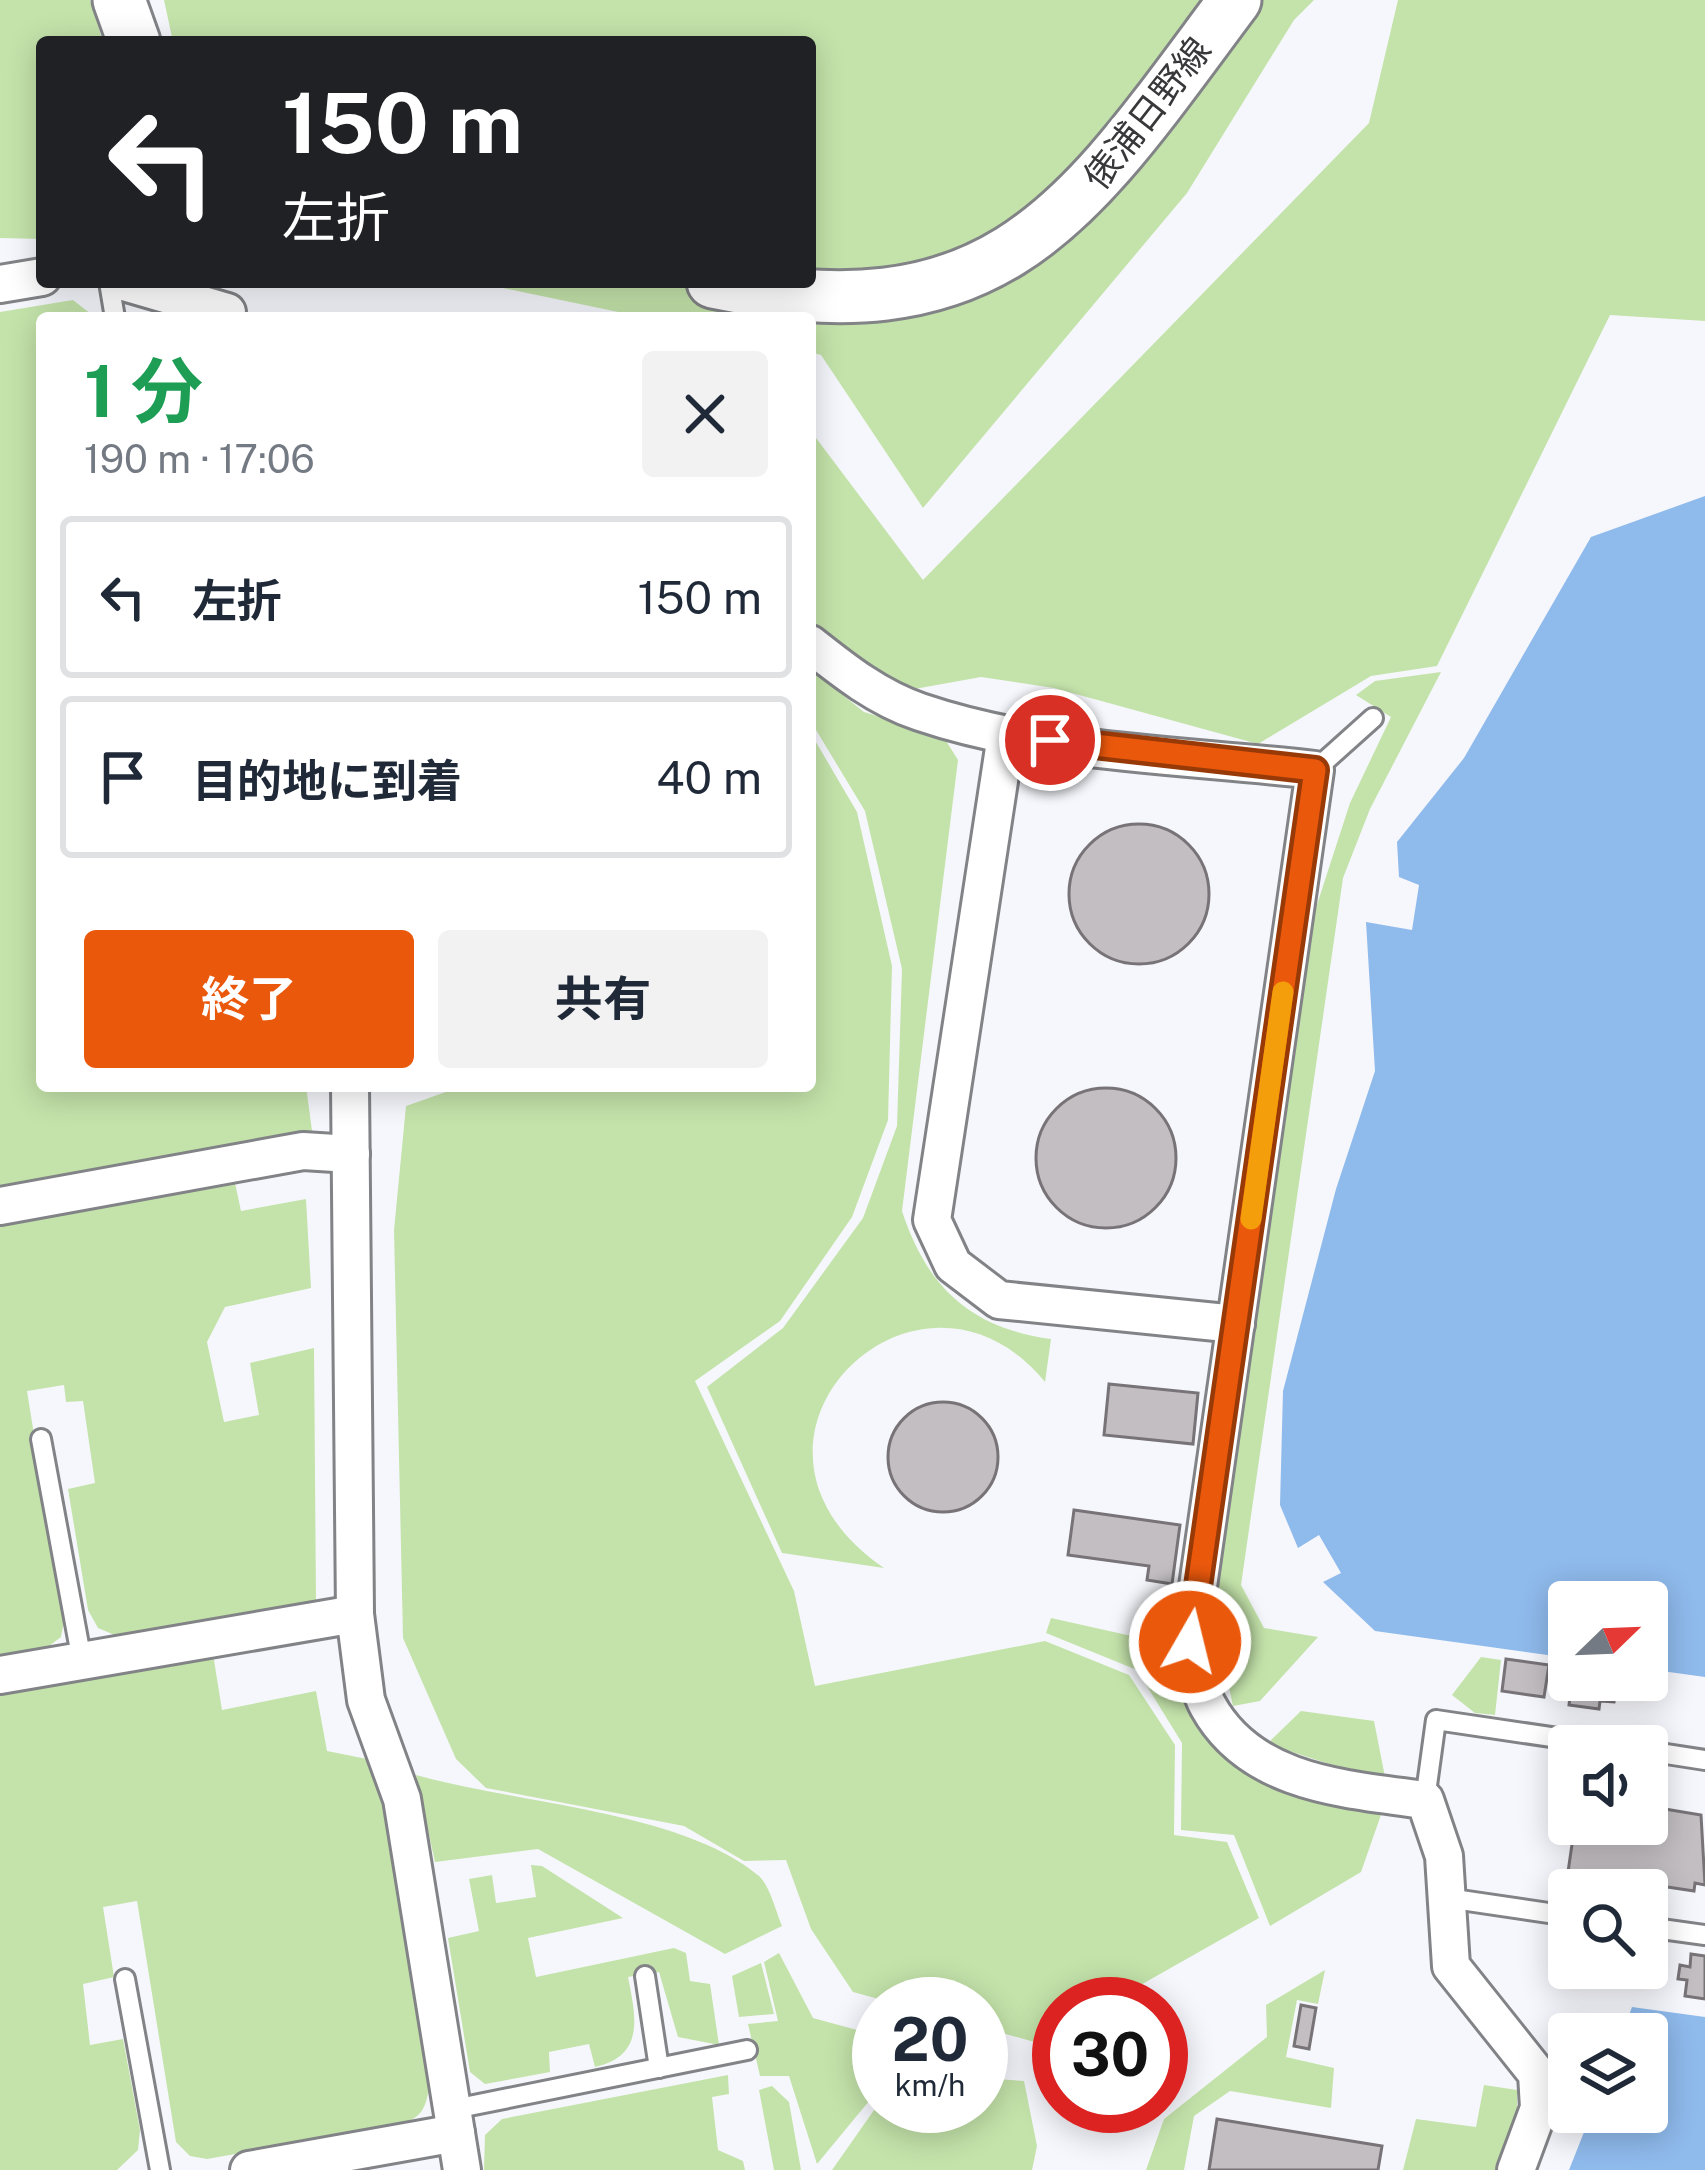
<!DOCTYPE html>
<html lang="ja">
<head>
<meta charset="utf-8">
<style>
  body { margin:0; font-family:"Public Sans","Noto Sans JP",sans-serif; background:#f2f2f3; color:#1f2937; height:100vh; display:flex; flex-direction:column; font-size:45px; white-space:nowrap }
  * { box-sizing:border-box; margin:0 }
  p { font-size:39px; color:#747a83 }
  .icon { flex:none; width:66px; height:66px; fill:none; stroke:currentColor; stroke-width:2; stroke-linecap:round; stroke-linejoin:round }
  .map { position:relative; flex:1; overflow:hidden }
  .sheet { position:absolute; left:36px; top:312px; width:780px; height:780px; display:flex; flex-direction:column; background:#fff; border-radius:12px; box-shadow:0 6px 30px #0003 }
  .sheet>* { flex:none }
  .banner { position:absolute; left:36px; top:36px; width:780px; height:252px; border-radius:12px; box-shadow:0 6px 30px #0003; background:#202124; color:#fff; overflow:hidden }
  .needle { width:78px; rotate:67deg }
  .controls { position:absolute; left:1548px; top:1581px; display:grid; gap:24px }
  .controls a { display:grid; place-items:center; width:120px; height:120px; border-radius:12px; background:#fff; box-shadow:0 6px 30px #0003; font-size:60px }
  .speed { position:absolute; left:852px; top:1977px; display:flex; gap:24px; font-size:60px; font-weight:700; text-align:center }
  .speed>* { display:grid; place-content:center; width:156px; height:156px; border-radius:50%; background:#fff; box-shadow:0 6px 30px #0003; line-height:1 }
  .speed small { font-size:30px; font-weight:400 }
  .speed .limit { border:18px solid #d22; background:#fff; color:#111 }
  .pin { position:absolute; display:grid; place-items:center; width:102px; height:102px; color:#fff; margin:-51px; border:6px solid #fff; border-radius:50%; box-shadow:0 3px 12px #0007 }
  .me { position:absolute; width:132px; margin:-66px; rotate:8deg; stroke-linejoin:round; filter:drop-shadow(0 0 9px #0008) }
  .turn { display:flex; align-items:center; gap:42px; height:252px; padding:0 48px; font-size:54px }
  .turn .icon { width:156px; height:156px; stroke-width:2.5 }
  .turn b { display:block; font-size:84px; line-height:102px }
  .round { display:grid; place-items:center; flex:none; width:126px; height:126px; border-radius:12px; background:#f2f2f3 }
  .overview { display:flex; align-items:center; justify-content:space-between; height:204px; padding:0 48px }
  h1 { font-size:72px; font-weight:700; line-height:90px; color:#1e9e55 }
  .primary-button { display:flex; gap:24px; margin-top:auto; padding:24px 48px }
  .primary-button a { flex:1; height:138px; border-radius:12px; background:#ea580c; color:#fff; font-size:48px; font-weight:700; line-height:138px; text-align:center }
  .primary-button a+a { background:#f2f2f3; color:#1f2937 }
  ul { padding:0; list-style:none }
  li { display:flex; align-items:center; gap:36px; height:162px; margin:0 24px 18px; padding:0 24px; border:6px solid #e0e1e3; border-radius:12px }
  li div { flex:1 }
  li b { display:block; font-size:45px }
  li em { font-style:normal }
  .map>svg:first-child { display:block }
  .green { fill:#c4e3aa }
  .water { fill:#8fbaec }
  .building { fill:#c2bec2; stroke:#777377; stroke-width:3 }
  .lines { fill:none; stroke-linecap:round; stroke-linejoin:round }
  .service-casing { stroke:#828387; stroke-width:24 }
  .minor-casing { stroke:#828387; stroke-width:42 }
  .secondary-casing { stroke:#828387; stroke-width:57 }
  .service { stroke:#fff; stroke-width:18 }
  .minor { stroke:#fff; stroke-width:36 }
  .secondary { stroke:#fff; stroke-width:51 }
  .route-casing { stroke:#983908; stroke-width:30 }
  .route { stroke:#ea580c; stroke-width:21 }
  .slow { stroke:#f59e0b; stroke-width:21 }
  .labels { text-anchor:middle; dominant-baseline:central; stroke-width:12; stroke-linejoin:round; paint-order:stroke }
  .street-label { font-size:36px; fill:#38383a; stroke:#fff }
</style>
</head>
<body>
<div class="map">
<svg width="1705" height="2170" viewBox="0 0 1705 2170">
  <rect width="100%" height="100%" fill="#f6f7fc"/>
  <g class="green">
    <path d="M0,0H90L103,42H42V239L0,238Z"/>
    <path d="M164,0H1314L1294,20L1187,193L923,508L821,355L810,352V318H647L474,282H810V42H173Z"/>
    <path d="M1398,0H1705V321L1610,315L1437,666L1371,676L1258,744L1054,688L981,677L909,690L873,675L810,619V430L923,580L1369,123Z"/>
    <path d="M73,300L96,318H42V1086H306L313,1138L0,1193V312Z"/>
    <path d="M810,669L864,712L943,736L958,760L902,1211C927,1287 970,1328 1051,1339L1045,1382C918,1227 699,1441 884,1568L782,1553L707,1387L783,1328L863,1218L897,1126L902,969L865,811L810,720Z"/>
    <path d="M1441,672L1370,809L1343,878L1241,1585L1264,1628L1318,1637L1260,1701L1233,1706L1219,1640L1217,1584L1311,923L1350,803L1391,717L1356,695L1375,681Z"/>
    <path d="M810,732L857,812L892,966L888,1120L852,1217L780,1321L695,1381L794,1591L815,1686L1045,1641L1129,1675L1175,1745L1174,1835L1227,1842L1259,1918L1107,2004H1059V2031L1038,2043L981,2027V2004H897L853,1992L811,1929L786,1860L744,1861L684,1826L486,1788L456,1759L403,1638L394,1230L406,1106L463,1086H810Z"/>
    <path d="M234,1178L241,1211L306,1199L311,1288L225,1307L207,1342L224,1422L259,1415L250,1363L314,1348L316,1600L117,1636L98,1628L88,1610L68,1489L95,1483L83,1401L66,1402L64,1385L27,1391L64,1621L61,1637L49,1646L0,1655V1220Z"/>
    <path d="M1051,1618L1145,1639L1195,1699L1212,1738L1383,1809L1361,1872L1270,1926L1234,1835L1181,1830L1182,1743L1137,1670L1046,1633Z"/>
    <path d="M213,1654L222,1710L316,1691L327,1751L367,1759L385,1814L429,2086C426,2110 421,2118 398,2125L207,2159L190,2156L176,2142L137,1901L103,1907L114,1977L83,1984L90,2045L123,2039L140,2130L138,2150L117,2170H0V1691Z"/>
    <path d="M1481,1657L1501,1660L1495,1715L1475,1713L1452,1695Z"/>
    <path d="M1301,1711L1374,1721L1386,1782L1267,1744Z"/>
    <path d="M416,1775C514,1803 683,1811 759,1876C770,1886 776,1912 782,1926L725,1954L538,1849L435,1862Z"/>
    <path d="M531,1865L542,1866L623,1918L528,1938L536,1977L674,1948L686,1953L690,1981L710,1984L719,2045L678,2037L659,1972L628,1977C636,2017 645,2056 595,2067L589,2044L549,2052L550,2072L485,2084L470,2072L448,1938L479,1931L469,1879L492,1875L496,1903L536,1897Z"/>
    <path d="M779,1953L813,2018L879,2036V2089L817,2164L789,2076H760L748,2024L778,2021L764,1962Z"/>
    <path d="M761,1963L774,2014L739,2017L732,1976Z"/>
    <path d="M1325,1970L1318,2004L1297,2000L1286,2057L1334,2068L1331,2108L1230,2091L1194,2116L1184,2170H1146L1164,2119L1267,2037L1266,2005Z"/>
    <path d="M728,2075L729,2094L712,2097L718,2150L743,2161L745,2170H484L485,2135L502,2119Z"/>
    <path d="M981,2078L1024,2081L1037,2146L1032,2170H832L879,2103L981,2106Z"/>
    <path d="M1484,2085L1517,2090V2116L1495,2170H1403L1416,2119L1476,2127Z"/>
    <path d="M772,2086L789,2102L801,2170H774L759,2090Z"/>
  </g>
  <g class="water">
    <path d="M1705,496V1677L1647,1669V1602H1569V1658L1375,1631L1323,1582L1341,1573L1319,1535L1298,1548L1280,1505L1283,1391L1336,1189L1375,1071L1366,922L1412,930L1419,885L1399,877L1397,842L1464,758L1591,537Z"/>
    <path d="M1632,2007L1705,2017V2170H1569L1592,2112H1647V2034H1622Z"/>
  </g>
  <g class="building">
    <circle cx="1139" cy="894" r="70"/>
    <circle cx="1106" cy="1158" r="70"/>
    <path d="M1109,1384L1198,1393L1193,1444L1104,1435Z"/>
    <circle cx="943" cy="1457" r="55"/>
    <path d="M1074,1510L1180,1525L1172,1584L1147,1580L1149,1566L1068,1555Z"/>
    <path d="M1506,1659L1549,1665L1544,1697L1502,1691Z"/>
    <path d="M1572,1680L1616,1681L1614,1702L1600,1701L1599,1709L1569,1705Z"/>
    <path d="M1647,1806L1701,1815L1705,1885L1695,1883L1694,1891L1568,1872L1575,1824H1647Z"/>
    <path d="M1691,1954L1705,1956V1999L1685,1996L1687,1980L1678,1979L1680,1965L1690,1967Z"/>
    <path d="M1301,2005L1316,2008L1309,2049L1294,2046Z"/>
    <path d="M1217,2119L1382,2146L1378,2170H1209Z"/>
  </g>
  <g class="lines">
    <defs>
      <g id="service">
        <path d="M109,282L115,318"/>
        <path d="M1315,770L1373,718"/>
        <path d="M41,1439L82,1661"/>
        <path d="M1647,1751L1705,1760"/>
        <path d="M1425,1800L1436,1720L1612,1746"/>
        <path d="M1447,1898L1569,1916"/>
        <path d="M1647,1927L1705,1935"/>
        <path d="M645,1976L659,2068"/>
        <path d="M125,1979L160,2170"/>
        <path d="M454,2109L747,2050"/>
      </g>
      <g id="minor">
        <path d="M124,282L227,312"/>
        <path d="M0,284L42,277"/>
        <path d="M810,644C844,671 878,698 920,712C1044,754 1185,755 1315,770L1190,1642C1195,1662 1198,1688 1208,1706C1251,1784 1345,1789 1425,1800L1444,1856L1451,1966L1537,2074L1539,2108L1516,2170"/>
        <path d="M1006,735L932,1220L953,1265L999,1300L1236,1324"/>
        <path d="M350,1086L355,1614L366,1700L402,1799L462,2170"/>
        <path d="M0,1206L303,1151L351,1154"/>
        <path d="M0,1675L355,1614"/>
        <path d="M249,2170L456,2133"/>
      </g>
      <g id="secondary">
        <path d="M119,0L134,42"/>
        <path d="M713,282C1003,343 1080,207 1235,0"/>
      </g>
    </defs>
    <use href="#service" class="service-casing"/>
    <use href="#minor" class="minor-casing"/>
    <use href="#secondary" class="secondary-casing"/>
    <use href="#service" class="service"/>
    <use href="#minor" class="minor"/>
    <use href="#secondary" class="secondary"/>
  </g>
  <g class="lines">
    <defs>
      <path id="route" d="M1050,740L1315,770L1190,1642"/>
    </defs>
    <use href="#route" class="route-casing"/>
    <use href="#route" class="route"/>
    <path class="slow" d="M1251,1219L1283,992"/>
  </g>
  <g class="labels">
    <g class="street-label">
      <text transform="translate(1147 113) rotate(-52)">俵浦日野線</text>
    </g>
  </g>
</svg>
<div class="controls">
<a><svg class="needle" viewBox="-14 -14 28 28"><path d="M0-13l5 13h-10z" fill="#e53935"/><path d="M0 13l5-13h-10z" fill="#747a83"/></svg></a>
<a><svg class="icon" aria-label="sound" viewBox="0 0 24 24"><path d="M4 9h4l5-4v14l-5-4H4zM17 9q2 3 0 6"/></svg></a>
<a><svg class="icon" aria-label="search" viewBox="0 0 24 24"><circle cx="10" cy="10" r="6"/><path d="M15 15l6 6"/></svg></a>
<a><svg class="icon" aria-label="layers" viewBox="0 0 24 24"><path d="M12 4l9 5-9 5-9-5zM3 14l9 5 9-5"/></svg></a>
</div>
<div class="speed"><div>20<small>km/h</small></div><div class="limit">30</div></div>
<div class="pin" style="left:1050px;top:740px;background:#d93025"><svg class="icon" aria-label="arrive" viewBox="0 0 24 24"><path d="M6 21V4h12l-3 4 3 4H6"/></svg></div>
<svg class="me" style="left:1190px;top:1642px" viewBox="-20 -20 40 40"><circle r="17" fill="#ea580c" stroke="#fff" stroke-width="3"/><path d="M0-11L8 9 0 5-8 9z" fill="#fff"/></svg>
<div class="banner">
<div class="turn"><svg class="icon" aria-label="left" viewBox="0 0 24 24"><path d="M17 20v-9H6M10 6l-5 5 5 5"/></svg><div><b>150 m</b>左折</div></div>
</div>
<section class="sheet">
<div class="overview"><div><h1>1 分</h1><p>190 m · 17:06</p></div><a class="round"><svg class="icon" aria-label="close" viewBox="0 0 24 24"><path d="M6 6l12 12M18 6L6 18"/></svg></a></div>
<ul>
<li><svg class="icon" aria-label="left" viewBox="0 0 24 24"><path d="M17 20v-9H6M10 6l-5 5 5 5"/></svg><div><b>左折</b></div><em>150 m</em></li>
<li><svg class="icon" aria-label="arrive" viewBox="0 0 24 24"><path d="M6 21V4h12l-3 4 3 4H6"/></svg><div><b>目的地に到着</b></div><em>40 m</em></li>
</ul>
<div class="primary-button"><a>終了</a><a>共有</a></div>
</section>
</div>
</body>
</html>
